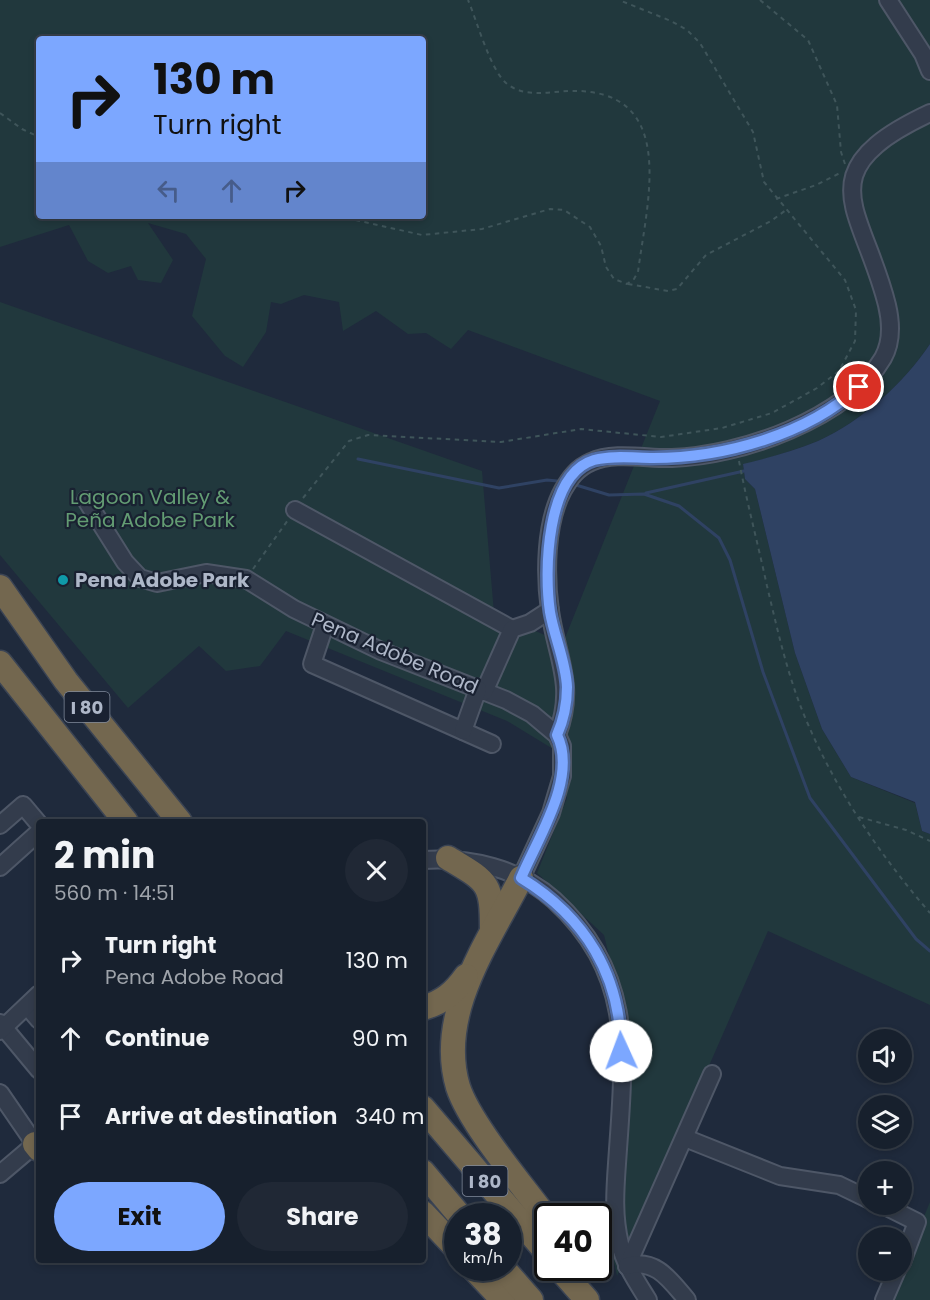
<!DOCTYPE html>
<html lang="en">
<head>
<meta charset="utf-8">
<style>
  body { margin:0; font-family:Poppins,sans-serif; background:#202835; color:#f1f3f6; height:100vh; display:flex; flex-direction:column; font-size:22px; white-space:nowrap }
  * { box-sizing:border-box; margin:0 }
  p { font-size:20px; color:#9ea3aa }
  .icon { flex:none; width:33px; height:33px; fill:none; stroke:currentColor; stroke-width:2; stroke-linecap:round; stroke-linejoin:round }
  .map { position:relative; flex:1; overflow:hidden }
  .details { position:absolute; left:36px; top:819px; width:390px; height:444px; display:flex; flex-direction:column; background:#17202d; border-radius:6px; box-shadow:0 3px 9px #0003,0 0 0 2px #363e49 }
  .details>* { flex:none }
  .guide { position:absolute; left:36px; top:36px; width:390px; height:183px; border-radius:6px; box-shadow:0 3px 9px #0003,0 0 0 2px #363e49; background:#7ca7ff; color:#111; overflow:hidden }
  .tools { position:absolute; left:858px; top:1029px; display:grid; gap:12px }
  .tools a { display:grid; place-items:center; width:54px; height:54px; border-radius:50%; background:#17202d; box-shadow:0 3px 9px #0003,0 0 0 2px #363e49; font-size:30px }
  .speed { position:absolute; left:444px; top:1203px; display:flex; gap:12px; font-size:30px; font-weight:700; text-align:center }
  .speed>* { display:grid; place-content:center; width:78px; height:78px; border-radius:50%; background:#17202d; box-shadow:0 3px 9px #0003,0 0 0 2px #363e49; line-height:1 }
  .speed small { font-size:15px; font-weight:400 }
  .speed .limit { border:3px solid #111; border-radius:9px; background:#fff; color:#111 }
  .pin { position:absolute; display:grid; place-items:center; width:51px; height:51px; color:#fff; margin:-26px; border:3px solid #fff; border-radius:50%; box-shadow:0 2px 6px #0007 }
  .me { position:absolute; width:66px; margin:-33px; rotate:358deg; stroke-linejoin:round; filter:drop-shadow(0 0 4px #0008) }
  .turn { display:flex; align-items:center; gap:21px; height:126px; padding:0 18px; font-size:27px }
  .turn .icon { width:78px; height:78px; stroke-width:2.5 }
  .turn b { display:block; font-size:42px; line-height:51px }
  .lanes { display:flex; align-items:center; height:57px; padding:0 18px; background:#0003; justify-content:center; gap:30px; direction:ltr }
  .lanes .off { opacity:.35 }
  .round { display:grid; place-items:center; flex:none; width:63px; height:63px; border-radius:32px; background:#202835 }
  .headline { display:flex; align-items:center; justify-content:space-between; height:102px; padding:0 18px }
  h1 { font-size:36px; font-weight:700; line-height:45px }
  .button { display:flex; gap:12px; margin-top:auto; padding:12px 18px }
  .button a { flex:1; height:69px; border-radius:36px; background:#7ca7ff; color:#111; font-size:24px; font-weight:700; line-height:69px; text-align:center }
  .button a+a { background:#202835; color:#f1f3f6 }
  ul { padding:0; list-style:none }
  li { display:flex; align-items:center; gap:18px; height:78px; padding:0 18px }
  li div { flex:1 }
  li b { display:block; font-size:22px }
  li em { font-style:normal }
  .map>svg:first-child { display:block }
  .green { fill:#21383d; fill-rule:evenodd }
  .water { fill:#2f4263 }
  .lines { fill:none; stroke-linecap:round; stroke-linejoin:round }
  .stream { stroke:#2f4263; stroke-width:3 }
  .minor-casing { stroke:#4e5767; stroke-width:20 }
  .highway-casing { stroke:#3b4454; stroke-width:27 }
  .path { stroke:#3f555a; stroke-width:2; stroke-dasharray:4.5 4.5; stroke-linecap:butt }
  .minor { stroke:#333c4c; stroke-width:16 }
  .highway { stroke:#73674f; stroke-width:24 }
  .route-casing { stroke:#516da6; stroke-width:15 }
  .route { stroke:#7ca7ff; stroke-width:10 }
  .culture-dot { fill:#0f9aa8; stroke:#192131; stroke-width:2 }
  .labels { text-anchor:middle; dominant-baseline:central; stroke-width:4.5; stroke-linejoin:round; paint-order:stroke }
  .shield { fill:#192131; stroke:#818a9b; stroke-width:1.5 }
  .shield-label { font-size:18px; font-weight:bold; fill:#aeb7c8 }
  .park-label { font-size:20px; fill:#639c73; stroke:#192131 }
  .poi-label { font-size:20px; font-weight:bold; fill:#aeb7c8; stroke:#192131; text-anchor:start }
  .street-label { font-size:20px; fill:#aeb7c8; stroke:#192131 }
</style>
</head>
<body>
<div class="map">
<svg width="930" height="1300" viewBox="0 0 930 1300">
  <rect width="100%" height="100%" fill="#1f2a3c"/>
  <g class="green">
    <path d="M0,0H930V344C904,383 862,421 818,441C794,451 768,458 743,465L745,479L755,489L795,653L822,729L851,777L915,803L922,831L930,834V1005L768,931L617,1276L607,1228L619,1162L629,1037L604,935L537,873L567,798L558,752L507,721L286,631L260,666L226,671L199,646L128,708L0,555V302L482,471L494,613L563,643L660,401L468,330L451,349L426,333L408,334L376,311L343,331L339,302L304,295L281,304L271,302L266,332L243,367L225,356L192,316L206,259L186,234L148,223L173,260L161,283L138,280L131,266L108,273L88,261L69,225L0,247ZM39,39H423V216H39Z"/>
    <path d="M930,1202V1300H889Z"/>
  </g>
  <path class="water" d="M930,344V834L922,831L915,802L851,777L822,729L795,653L755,489L745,479L743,464C768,458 794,451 818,441C862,421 904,383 930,344Z"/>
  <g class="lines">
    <g class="stream">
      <path d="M358,459L499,488L547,480L557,481"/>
      <path d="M576,485L609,495L644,494L679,506L719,538L730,560L763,672L810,798L916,939L930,951"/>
      <path d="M646,493L744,471"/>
    </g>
    <defs>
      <g id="minor">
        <path d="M888,0L923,54L930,71"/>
        <path d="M86,500L125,562L140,578L157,583L206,573L246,579L294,609L381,651L506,700L532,714L557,735L562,746V776L551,813L521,878"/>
        <path d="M295,510L512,629"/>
        <path d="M325,625L312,664L492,744"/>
        <path d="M484,692L512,629L530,623L550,610"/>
        <path d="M463,731L478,689"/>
        <path d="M557,735C576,686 557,659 550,611C545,575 545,523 563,490C570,478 577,468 591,462C614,451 648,459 672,458C740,456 847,419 883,358C892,342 891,322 887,305C863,208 804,172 930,113"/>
        <path d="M0,825L23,805L39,824"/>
        <path d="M423,860C470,857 518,868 554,900C633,972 625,1051 618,1149C616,1181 612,1212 620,1244C625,1265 637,1282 648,1300"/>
        <path d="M0,867L39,832"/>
        <path d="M27,1006L39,1020"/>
        <path d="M0,1023L39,1070"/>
        <path d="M0,1031L39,994"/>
        <path d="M0,1093L35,1144"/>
        <path d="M685,1138L780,1176L839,1185L868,1199"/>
        <path d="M0,1174L39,1141"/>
        <path d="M881,1204L917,1222L902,1262"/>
        <path d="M627,1266L712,1074"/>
        <path d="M627,1266C656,1258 670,1280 687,1300"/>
        <path d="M884,1300L897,1270"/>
      </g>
      <g id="highway">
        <path d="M0,587L66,681L180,822"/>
        <path d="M0,663L126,822"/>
        <path d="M448,858C488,882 492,882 492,930"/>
        <path d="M521,878C489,941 436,1013 458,1087C470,1124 523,1186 548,1220"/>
        <path d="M423,1008C443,1002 454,993 466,976"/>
        <path d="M423,1108L548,1254"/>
        <path d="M35,1144L39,1149"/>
        <path d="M423,1172L460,1216"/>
        <path d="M423,1213L458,1250"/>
        <path d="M473,1268L503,1300"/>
        <path d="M503,1268L531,1300"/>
        <path d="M559,1268L587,1300"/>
      </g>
    </defs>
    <use href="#minor" class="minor-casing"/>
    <use href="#highway" class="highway-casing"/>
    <g class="path">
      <path d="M760,0L808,40L837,105L841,152L845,164"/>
      <path d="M0,113L22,129L39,137"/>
      <path d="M776,199L816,185L840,173"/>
      <path d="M338,216L422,235L482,229L550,209L564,210L590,227L601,246L606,267L614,279L627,284L634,279L638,272C647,201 680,87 568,91C547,92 524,98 506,83C490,69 477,21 468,0"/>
      <path d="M628,284L668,291L677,289L706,255L771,221L786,210"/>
      <path d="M739,461C747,503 758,544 767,586C778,632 788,678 807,722C837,792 880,855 930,913"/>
      <path d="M303,498L349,441L368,435L501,442L581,429L661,437L722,428L772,413L817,388L839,371L855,341L856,310L845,280L764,182L753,132L700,43L687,30L671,21L619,0"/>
      <path d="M253,569L288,520"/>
      <path d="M859,817L906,830L930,841"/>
    </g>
    <use href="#minor" class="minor"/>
    <use href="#highway" class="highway"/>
  </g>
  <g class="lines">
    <defs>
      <path id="route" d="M621,1051C621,975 585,917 521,878C537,839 578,778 557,735C564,719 567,705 567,687C566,662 554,636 550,612C544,572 546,474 594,460C613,455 634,458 653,458C723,458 807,435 859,387"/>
    </defs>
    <use href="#route" class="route-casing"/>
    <use href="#route" class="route"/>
  </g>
  <circle class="culture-dot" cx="63" cy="580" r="6"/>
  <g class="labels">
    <g class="shield">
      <rect x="64.5" y="692" width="45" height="30" rx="4.5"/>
      <rect x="462.5" y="1166" width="45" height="30" rx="4.5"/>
    </g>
    <g class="shield-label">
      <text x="87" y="707">I 80</text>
      <text x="485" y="1181">I 80</text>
    </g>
    <g class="park-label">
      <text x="150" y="497">Lagoon Valley &amp;<tspan x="150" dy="23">Peña Adobe Park</tspan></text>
    </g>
    <g class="poi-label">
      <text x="75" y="580">Pena Adobe Park</text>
    </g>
    <g class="street-label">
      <text transform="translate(395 653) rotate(23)">Pena Adobe Road</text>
    </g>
  </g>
</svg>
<div class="tools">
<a><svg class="icon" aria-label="sound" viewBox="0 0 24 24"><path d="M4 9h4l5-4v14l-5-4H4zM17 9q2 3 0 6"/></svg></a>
<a><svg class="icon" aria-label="layers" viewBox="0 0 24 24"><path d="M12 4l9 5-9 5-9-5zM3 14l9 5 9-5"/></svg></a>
<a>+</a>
<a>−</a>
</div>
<div class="speed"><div>38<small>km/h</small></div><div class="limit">40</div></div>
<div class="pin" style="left:859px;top:387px;background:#d93025"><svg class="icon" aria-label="arrive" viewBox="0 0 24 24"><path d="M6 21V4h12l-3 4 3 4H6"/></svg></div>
<svg class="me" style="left:621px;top:1051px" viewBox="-20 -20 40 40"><circle r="19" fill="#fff"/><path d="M0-13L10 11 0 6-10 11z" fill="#7ca7ff"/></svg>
<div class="guide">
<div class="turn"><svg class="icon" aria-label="right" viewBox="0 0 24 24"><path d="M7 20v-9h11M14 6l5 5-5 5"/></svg><div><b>130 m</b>Turn right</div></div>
<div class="lanes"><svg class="icon off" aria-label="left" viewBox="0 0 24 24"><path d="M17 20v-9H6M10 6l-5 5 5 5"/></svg><svg class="icon off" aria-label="ahead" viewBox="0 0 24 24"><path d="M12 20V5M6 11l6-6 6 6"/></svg><svg class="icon" aria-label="right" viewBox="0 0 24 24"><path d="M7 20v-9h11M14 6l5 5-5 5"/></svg></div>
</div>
<section class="details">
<div class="headline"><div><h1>2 min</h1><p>560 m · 14:51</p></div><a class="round"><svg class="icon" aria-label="close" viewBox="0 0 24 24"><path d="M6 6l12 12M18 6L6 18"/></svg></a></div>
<ul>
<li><svg class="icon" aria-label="right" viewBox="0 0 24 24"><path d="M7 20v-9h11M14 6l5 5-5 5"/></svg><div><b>Turn right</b><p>Pena Adobe Road</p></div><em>130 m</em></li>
<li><svg class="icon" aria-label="ahead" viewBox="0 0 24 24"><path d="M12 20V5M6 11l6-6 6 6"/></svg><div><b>Continue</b></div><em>90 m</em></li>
<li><svg class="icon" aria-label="arrive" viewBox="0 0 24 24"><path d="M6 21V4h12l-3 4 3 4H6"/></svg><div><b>Arrive at destination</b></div><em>340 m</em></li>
</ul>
<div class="button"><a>Exit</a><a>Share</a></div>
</section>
</div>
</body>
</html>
